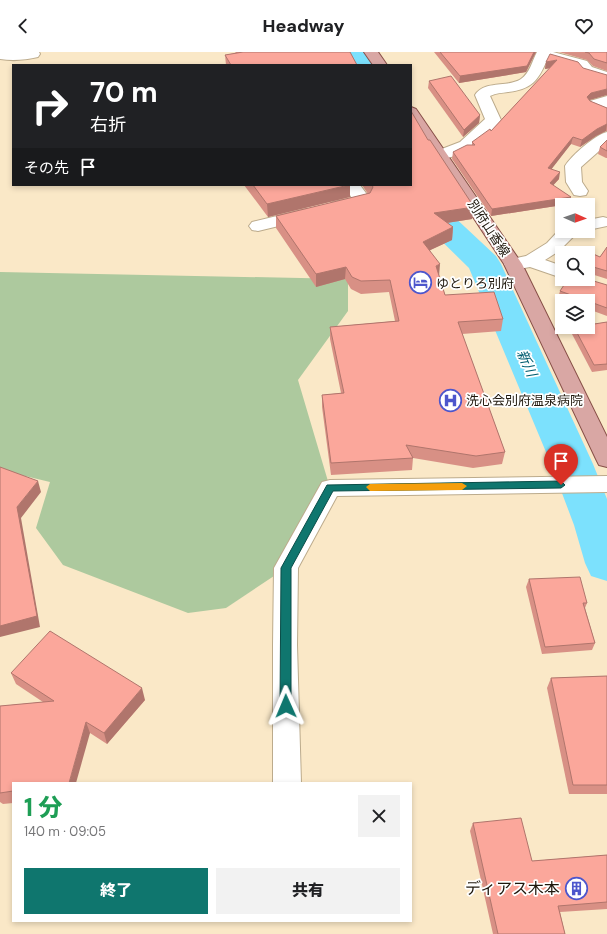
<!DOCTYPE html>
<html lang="ja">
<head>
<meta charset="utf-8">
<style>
  body { margin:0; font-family:"DM Sans","Noto Sans JP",sans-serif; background:#f2f2f2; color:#202124; height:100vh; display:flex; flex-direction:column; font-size:15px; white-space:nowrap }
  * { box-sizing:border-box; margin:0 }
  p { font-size:13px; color:#757577 }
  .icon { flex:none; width:22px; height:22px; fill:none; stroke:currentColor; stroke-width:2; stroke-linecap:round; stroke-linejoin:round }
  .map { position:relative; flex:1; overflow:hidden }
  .panel { position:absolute; left:12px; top:730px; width:400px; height:140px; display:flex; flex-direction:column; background:#fff; border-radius:0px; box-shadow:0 2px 6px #0003 }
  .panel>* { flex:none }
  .banner { position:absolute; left:12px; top:12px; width:400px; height:122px; border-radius:0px; box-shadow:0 2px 6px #0003; background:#202124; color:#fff; overflow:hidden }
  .needle { width:26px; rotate:92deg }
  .controls { position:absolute; left:555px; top:146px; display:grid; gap:8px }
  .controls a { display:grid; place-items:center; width:40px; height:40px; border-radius:0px; background:#fff; box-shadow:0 2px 6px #0003; font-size:20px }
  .pin { position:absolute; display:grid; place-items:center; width:34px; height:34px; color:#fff; margin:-41px -17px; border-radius:50% 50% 50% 0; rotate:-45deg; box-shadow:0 0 4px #0007 }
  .pin .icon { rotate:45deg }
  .me { position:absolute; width:44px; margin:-22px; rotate:359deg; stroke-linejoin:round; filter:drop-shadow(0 0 3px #0008) }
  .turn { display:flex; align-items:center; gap:14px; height:84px; padding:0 12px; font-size:18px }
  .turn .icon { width:52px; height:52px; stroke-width:2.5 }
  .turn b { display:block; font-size:28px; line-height:34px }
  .then { display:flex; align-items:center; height:38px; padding:0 12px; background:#0003; gap:8px; font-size:15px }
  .round { display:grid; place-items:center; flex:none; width:42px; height:42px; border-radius:0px; background:#f2f2f2 }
  .overview { display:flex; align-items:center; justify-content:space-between; height:68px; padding:0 12px }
  h1 { font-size:24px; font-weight:800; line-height:30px; color:#1e9e55 }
  .action { display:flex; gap:8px; margin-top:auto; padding:8px 12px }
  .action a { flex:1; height:46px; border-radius:0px; background:#0f766e; color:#fff; font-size:16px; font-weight:800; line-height:46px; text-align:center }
  .action a+a { background:#f2f2f2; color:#202124 }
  header { display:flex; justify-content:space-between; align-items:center; height:52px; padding:0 12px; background:#fff; font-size:18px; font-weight:800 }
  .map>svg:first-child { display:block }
  .green { fill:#adc99e }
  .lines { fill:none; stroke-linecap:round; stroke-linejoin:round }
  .river { fill:#7ce1fd; fill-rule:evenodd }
  .minor-casing { stroke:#bcab8c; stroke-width:2 }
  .major-casing { stroke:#874f47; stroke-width:2 }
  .minor { fill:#fff; fill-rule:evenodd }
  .major { fill:#d9a7a4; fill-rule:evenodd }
  .wall { fill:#d89085 }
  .shaded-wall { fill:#b0756c }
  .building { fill:#fba79b; stroke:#b0756c }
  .route { fill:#0f766e; stroke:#0a4d48 }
  .slow { fill:#f59e0b }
  .labels { text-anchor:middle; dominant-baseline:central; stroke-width:3.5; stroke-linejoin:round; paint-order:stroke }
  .street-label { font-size:13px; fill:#1e170c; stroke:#fff }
  .poi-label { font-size:13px; fill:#1e170c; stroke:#fff; text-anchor:start }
  .water-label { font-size:14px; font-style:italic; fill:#025e71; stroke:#fff }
  .near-poi-label { font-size:16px; fill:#1e170c; stroke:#fff; text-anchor:end }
</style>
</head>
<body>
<header><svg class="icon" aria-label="back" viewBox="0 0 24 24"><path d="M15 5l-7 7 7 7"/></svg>Headway<svg class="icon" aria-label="heart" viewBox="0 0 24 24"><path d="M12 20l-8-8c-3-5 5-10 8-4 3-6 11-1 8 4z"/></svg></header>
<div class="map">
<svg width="607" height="882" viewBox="0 0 607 882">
  <rect width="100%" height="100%" fill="#fae8c7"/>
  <path class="green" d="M0,220L348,227V259L298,328L330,436L286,516L226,556L188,561L63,513L36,476L50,430L0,418Z"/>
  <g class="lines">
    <g class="river">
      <path d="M339,0H365L373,13H345Z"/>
      <path d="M411,123L422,125L434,146L496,204L501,212L593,412L607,447V529L591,524L585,511L574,473L551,412L469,216L410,158L396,133H411Z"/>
    </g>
    <defs>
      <g id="minor">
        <path d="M0,0H39L40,2L38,5C26,8 12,9 0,7Z"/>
        <path d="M537,0H553L587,9L592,15L607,20V29L582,21L577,15L547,8C538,29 532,37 508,40C502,41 496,41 490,44L501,68C489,85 455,112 434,106L432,103L434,100L460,90L485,67L475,43C485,28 507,36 521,27C530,21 532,9 537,0Z"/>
        <path d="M607,44V63L590,55L587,52L590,49Z"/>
        <path d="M607,80V92L581,115L582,130L588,139L586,143L580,144L574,143L566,130L565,114C572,103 595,83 607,80Z"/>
        <path d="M343,133H360L371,148L369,152C358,154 344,160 333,158L331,154L333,150L352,146Z"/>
        <path d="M306,157L312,158L314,162L312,166L258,179L252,178L249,174L252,170Z"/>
        <path d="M603,165L607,166V174L588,178V168Z"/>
        <path d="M561,176L562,179H579L559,199L545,208L562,214V226L530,215L513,218L507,216L504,212L507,208L526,204L547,191Z"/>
        <path d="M607,424V440L337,444L298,516L297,593L301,731H273V593L274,516L322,430L330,428Z"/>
      </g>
      <g id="major">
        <path d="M364,0H378L387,13H373Z"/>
        <path d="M411,55L416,57L522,212L607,385V415L599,413L596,407L504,212L411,71Z"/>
      </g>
    </defs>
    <use href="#minor" class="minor-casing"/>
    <use href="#major" class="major-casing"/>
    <use href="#minor" class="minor"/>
    <use href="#major" class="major"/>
  </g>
  <g class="wall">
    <path d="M235,0H350L357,13H226L225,3L236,1Z"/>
    <path d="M434,0H536L526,20L459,31Z"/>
    <path d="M559,0H607V19L593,14L587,8Z"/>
    <path d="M546,10L583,16L589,48L590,49L607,56V79H606L596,84L580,95L571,92L551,117L559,127L553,133L569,152L491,164L452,107L453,100L472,93V90L491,79L550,16L545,17Z"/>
    <path d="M429,29L480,63L479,71L463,85L428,36Z"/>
    <path d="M428,88L474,155L472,167L447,171L453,175L452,188L430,198L439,223L445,243L503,267L501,279L462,282L505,400L502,412L473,416L413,406L412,418L331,423L322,355V343L341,341L330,287V275L395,269L389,240L361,242L351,237L345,227L316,235L276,176V164L368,142L362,133H411Z"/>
    <path d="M607,88V106H606L598,102L600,95Z"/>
    <path d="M244,133H350V145L268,165Z"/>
    <path d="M607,195V227L588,221V202L600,205Z"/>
    <path d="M607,233V264L588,257V249H566L558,246L560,239Z"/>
    <path d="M607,270V318L592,320L572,282L574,275Z"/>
    <path d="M529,527L587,551L585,556L595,591L592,598L542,602L526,535Z"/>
    <path d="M11,621L145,648L107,692L90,681L13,731V751L3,752L0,750V654L43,650L16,632Z"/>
    <path d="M607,624V742H569L547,636L551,626Z"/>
    <path d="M473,771L532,809L607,803V857L560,860L565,882H493L470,779Z"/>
  </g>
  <g class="shaded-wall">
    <path d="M534,0H536L526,20L459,31L460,24Z"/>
    <path d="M557,8L556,15L545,17L546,10Z"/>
    <path d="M607,37V43L590,48L586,52L587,45L591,41Z"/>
    <path d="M480,63L479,71L463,85L464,78Z"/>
    <path d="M607,72L606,79L596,84L580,95L582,88L597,77Z"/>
    <path d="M573,85L571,92L547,123L548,116Z"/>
    <path d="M560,120L559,127L549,138L550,131Z"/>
    <path d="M350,133V145L268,165L267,152Z"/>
    <path d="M571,145L569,152L491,164L492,157Z"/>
    <path d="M474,155L472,167L433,173L434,161Z"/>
    <path d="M453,175L452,188L422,202L423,190Z"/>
    <path d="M440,212L439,225L436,214Z"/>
    <path d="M346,215L345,227L316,235V222Z"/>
    <path d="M38,429L41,440L21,466L40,575L0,585V574L17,455Z"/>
    <path d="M142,636L145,648L107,692L104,681Z"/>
    <path d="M86,670L90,681L76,731H69Z"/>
  </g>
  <g class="building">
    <path d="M243,0H350L357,13H231L225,3Z"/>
    <path d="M440,0H534L527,14L460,24Z"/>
    <path d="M585,0H607V11L594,7L589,1Z"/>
    <path d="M550,2L578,10L583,16L607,23V37L591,41L587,45L590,49L607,56V72L597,77L582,88L573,85L548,116L560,120L550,131L571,145L492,157L453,100L467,93H475L472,90L490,77L491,79L557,8L546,10Z"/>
    <path d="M451,24L480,63L464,78L429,29Z"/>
    <path d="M411,59L428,88H430L474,155L434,161L453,175L423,190L440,212L436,214L445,243L494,240L503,267L458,270L505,400L476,404L406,393L413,406L331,411L322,343L344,341L330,275L399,269L390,228L361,229L352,225L346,215L316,222L276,164L370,141L373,135L372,133H411Z"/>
    <path d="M607,88V99L600,95Z"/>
    <path d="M253,133H349L267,152Z"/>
    <path d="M607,195V219L590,214L588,215V218V202L589,200L600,205Z"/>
    <path d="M568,227H587L607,233V256L560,239Z"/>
    <path d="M607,270V312L594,313L574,275H588V273Z"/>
    <path d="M0,415L38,429L17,455L37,564L0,574Z"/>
    <path d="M580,525L587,551H583L595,591L545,595L529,527Z"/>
    <path d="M50,579L142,636L104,681L86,670L69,731H13V739L0,741V654L54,649L11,621Z"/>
    <path d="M607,624V733H573L551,626Z"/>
    <path d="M521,766L532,809L607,803V850L558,854L565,882H498L473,771Z"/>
  </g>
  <path class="route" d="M561,429L565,433L561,436L333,439L291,516V654L290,658L286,659L282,658L280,654L281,516L327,433Z"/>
  <path class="slow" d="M462,431L467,434L462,438L370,439L366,435L370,432Z"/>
  <defs>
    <symbol id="hotel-ring" viewBox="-11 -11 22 22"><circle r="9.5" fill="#fff" stroke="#4d56cc" stroke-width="1.5"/><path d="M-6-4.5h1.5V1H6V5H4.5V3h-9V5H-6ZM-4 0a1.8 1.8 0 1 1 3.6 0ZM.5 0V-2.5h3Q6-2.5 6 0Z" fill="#4d56cc"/></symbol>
    <symbol id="hospital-ring" viewBox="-11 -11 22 22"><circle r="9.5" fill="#fff" stroke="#4d56cc" stroke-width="1.5"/><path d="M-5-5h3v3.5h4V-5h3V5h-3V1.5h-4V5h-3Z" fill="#4d56cc"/></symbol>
    <symbol id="building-ring" viewBox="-11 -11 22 22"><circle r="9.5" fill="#fff" stroke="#4d56cc" stroke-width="1.5"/><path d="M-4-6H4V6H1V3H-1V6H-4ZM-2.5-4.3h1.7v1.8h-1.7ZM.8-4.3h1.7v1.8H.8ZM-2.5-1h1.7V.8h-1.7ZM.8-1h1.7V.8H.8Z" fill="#4d56cc"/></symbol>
  </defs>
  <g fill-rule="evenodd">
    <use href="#hotel-ring" x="408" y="218" width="25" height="25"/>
    <use href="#hospital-ring" x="438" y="336" width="25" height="25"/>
    <use href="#building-ring" x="564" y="824" width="25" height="25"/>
  </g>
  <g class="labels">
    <g class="street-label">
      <text transform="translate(489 176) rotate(57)">別府山香線</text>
    </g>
    <g class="poi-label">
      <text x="436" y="231">ゆとりろ別府</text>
      <text x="466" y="348">洗心会別府温泉病院</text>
    </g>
    <g class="water-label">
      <text transform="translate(527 311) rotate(66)">新川</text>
    </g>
    <g class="near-poi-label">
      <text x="560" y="836">ディアス木本</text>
    </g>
  </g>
</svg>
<div class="controls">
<a><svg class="needle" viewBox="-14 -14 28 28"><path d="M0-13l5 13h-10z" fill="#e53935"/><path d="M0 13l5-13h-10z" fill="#757577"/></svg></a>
<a><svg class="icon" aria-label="search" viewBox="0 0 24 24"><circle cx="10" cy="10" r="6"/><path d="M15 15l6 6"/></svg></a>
<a><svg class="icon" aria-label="layers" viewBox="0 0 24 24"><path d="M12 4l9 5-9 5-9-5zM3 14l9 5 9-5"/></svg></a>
</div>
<div class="pin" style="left:561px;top:433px;background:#d93025"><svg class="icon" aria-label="arrive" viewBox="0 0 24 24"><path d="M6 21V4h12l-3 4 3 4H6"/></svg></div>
<svg class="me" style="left:286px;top:654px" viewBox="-20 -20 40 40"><path d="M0-17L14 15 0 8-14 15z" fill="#0f766e" stroke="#fff" stroke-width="4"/></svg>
<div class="banner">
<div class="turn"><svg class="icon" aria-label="right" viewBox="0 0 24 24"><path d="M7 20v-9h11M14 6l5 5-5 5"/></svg><div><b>70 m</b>右折</div></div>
<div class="then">その先<svg class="icon" aria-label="arrive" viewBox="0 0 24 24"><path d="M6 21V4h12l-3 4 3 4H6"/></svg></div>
</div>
<section class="panel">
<div class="overview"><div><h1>1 分</h1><p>140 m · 09:05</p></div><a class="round"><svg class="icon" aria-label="close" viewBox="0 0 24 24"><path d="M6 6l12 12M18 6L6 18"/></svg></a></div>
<div class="action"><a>終了</a><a>共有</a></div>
</section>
</div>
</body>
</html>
